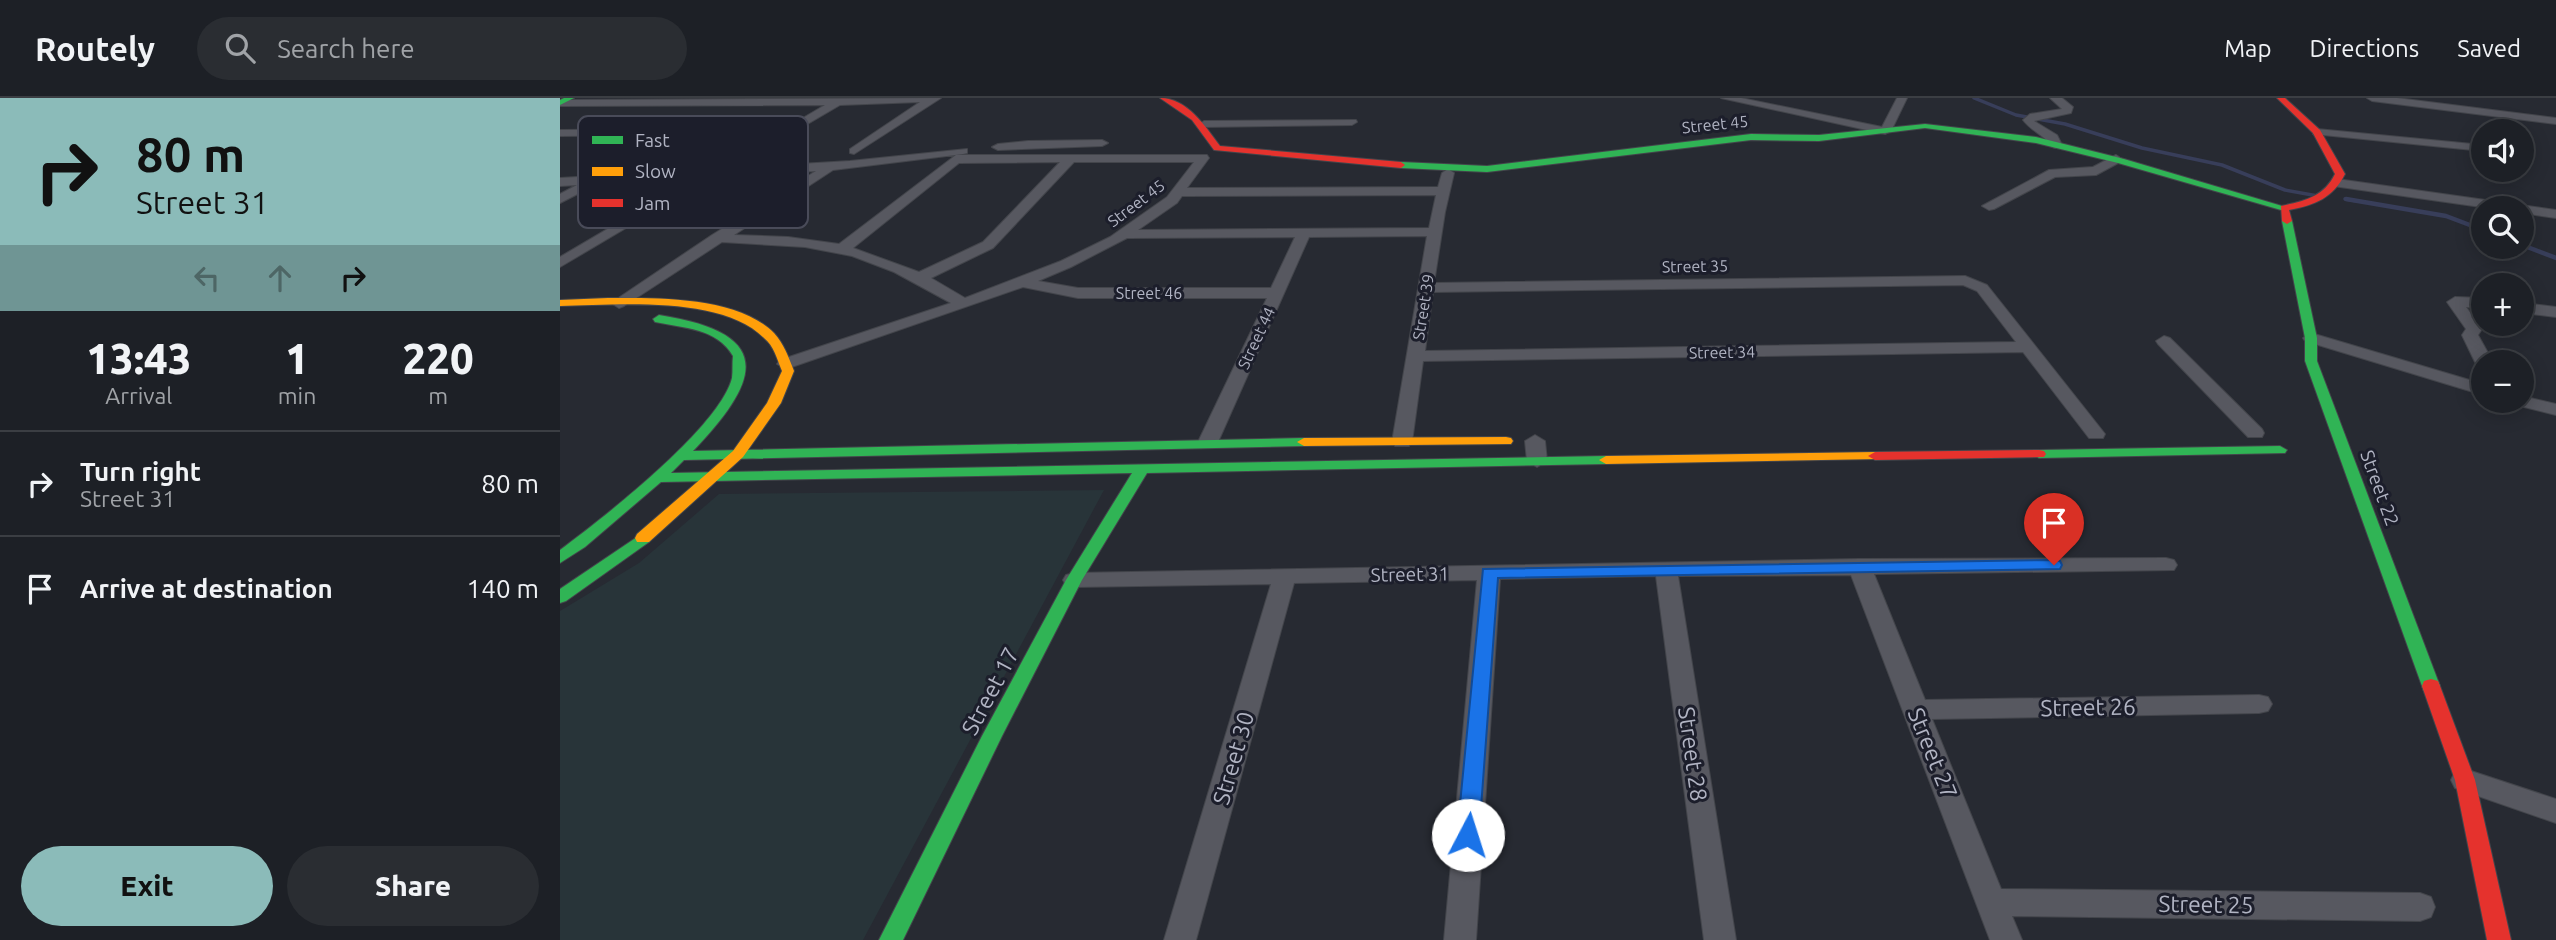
<!DOCTYPE html>
<html lang="en">
<head>
<meta charset="utf-8">
<style>
  body { margin:0; font-family:Ubuntu,sans-serif; background:#2a2d32; color:#f1f3f6; height:100vh; display:flex; flex-direction:column; font-size:26px; white-space:nowrap }
  * { box-sizing:border-box; margin:0 }
  p { font-size:23px; color:#a0a3a7 }
  .icon { flex:none; width:38px; height:38px; fill:none; stroke:currentColor; stroke-width:2; stroke-linecap:round; stroke-linejoin:round }
  .map { position:relative; flex:1; overflow:hidden }
  .drawer { display:flex; flex-direction:column; background:#1d2026; width:560px }
  .drawer>* { flex:none }
  .hud { background:#8bbbb9; color:#111; overflow:hidden }
  .fabs { position:absolute; left:1911px; top:21px; display:grid; gap:14px }
  .fabs a { display:grid; place-items:center; width:63px; height:63px; border-radius:50%; background:#1d2026; box-shadow:0 4px 18px #0003,0 0 0 2px #3b3e43; font-size:35px }
  .pin { position:absolute; display:grid; place-items:center; width:60px; height:60px; color:#fff; margin:-72px -30px; border-radius:50% 50% 50% 0; rotate:-45deg; box-shadow:0 0 7px #0007 }
  .pin .icon { rotate:45deg }
  .me { position:absolute; width:77px; margin:-38px; rotate:5deg; stroke-linejoin:round; filter:drop-shadow(0 0 5px #0008) }
  .turn { display:flex; align-items:center; gap:24px; height:147px; padding:0 21px; font-size:32px }
  .turn .icon { width:91px; height:91px; stroke-width:2.5 }
  .turn b { display:block; font-size:49px; line-height:60px }
  .lanes { display:flex; align-items:center; height:66px; padding:0 21px; background:#0003; justify-content:center; gap:35px; direction:ltr }
  .lanes .off { opacity:.35 }
  .eta { display:flex; justify-content:space-evenly; align-items:center; height:119px; text-align:center }
  .eta b { font-size:42px; font-weight:800; line-height:49px }
  .button { display:flex; gap:14px; margin-top:auto; padding:14px 21px }
  .button a { flex:1; height:80px; border-radius:42px; background:#8bbbb9; color:#111; font-size:28px; font-weight:800; line-height:80px; text-align:center }
  .button a+a { background:#2a2d32; color:#f1f3f6 }
  ul { padding:0; list-style:none }
  li { display:flex; align-items:center; gap:21px; height:105px; padding:0 21px; border-top:2px solid #3b3e43 }
  li div { flex:1 }
  li b { display:block; font-size:26px }
  li em { font-style:normal }
  header { display:flex; align-items:center; gap:42px; box-sizing:border-box; height:98px; padding:0 35px; background:#1d2026; border-bottom:2px solid #3b3e43 }
  header strong { font-size:33px }
  nav { display:flex; gap:38px; margin-inline-start:auto; font-size:24px }
  .search { width:490px; height:63px; background:#2a2d32; display:flex; align-items:center; gap:18px; box-sizing:border-box; padding:0 24px; border-radius:38px; color:#a0a3a7; font-size:26px }
  main { display:flex; flex:1; min-height:0 }
  .map>svg:first-child { display:block }
  .green { fill:#283439 }
  .lines { fill:none; stroke-linecap:round; stroke-linejoin:round }
  .stream-far1 { stroke:#383e5a; stroke-width:3.5 }
  .stream { stroke:#383e5a; stroke-width:4.5 }
  .street-casing { stroke:#43454b; stroke-width:2 }
  .fast-casing { stroke:#43454b; stroke-width:2 }
  .slow-casing { stroke:#43454b; stroke-width:2 }
  .jam-casing { stroke:#43454b; stroke-width:2 }
  .street { fill:#575860; fill-rule:evenodd }
  .fast { fill:#30b455; fill-rule:evenodd }
  .slow { fill:#ff9f0a; fill-rule:evenodd }
  .jam { fill:#e5322d; fill-rule:evenodd }
  .route { fill:#1a73e8; stroke:#114b97; stroke-width:2 }
  .labels { text-anchor:middle; dominant-baseline:central; stroke-width:6; stroke-linejoin:round; paint-order:stroke }
  .far-street-label { font-size:16px; fill:#b1b4c3; stroke:#1c1e2b }
  .street-label { font-size:19px; fill:#b1b4c3; stroke:#1c1e2b }
  .near-street-label { font-size:23px; fill:#b1b4c3; stroke:#1c1e2b }
  .key { fill:#1c1e2b; stroke:#494b59; stroke-width:2 }
  .key-label { font-size:19px; fill:#b1b4c3 }
</style>
</head>
<body>
<header>
<strong>Routely</strong>
<div class="search"><svg class="icon" aria-label="search" viewBox="0 0 24 24"><circle cx="10" cy="10" r="6"/><path d="M15 15l6 6"/></svg>Search here</div>
<nav><a>Map</a><a>Directions</a><a>Saved</a></nav>
</header>
<main>
<section class="drawer">
<div class="hud">
<div class="turn"><svg class="icon" aria-label="right" viewBox="0 0 24 24"><path d="M7 20v-9h11M14 6l5 5-5 5"/></svg><div><b>80 m</b>Street 31</div></div>
<div class="lanes"><svg class="icon off" aria-label="left" viewBox="0 0 24 24"><path d="M17 20v-9H6M10 6l-5 5 5 5"/></svg><svg class="icon off" aria-label="ahead" viewBox="0 0 24 24"><path d="M12 20V5M6 11l6-6 6 6"/></svg><svg class="icon" aria-label="right" viewBox="0 0 24 24"><path d="M7 20v-9h11M14 6l5 5-5 5"/></svg></div>
</div>
<div class="eta">
<div><b>13:43</b><p>Arrival</p></div>
<div><b>1</b><p>min</p></div>
<div><b>220</b><p>m</p></div>
</div>
<ul>
<li><svg class="icon" aria-label="right" viewBox="0 0 24 24"><path d="M7 20v-9h11M14 6l5 5-5 5"/></svg><div><b>Turn right</b><p>Street 31</p></div><em>80 m</em></li>
<li><svg class="icon" aria-label="arrive" viewBox="0 0 24 24"><path d="M6 21V4h12l-3 4 3 4H6"/></svg><div><b>Arrive at destination</b></div><em>140 m</em></li>
</ul>
<div class="button"><a>Exit</a><a>Share</a></div>
</section>
<div class="map">
<svg width="1996" height="842" viewBox="0 0 1996 842">
  <rect width="100%" height="100%" fill="#272a32"/>
  <path class="green" d="M544,392L303,842H0V513L79,465L159,396Z"/>
  <g class="lines">
    <g class="stream-far1">
      <path d="M1414,0L1456,17L1505,26L1582,50L1662,67L1725,92L1758,98"/>
      <path d="M1785,101L1797,103"/>
    </g>
    <g class="stream">
      <path d="M1786,101L1886,118L1923,132"/>
      <path d="M1962,147L1996,160"/>
    </g>
    <defs>
      <g id="street">
        <path d="M381,0L294,56L290,55V51L360,4L280,7L172,70L168,69V63L214,36L128,37L57,77L290,63L407,51V55L403,56L273,72L174,137L228,139L279,146L396,57H647L649,60L627,90L878,89L882,75L888,71L894,75L885,114L874,185L1405,178L1427,187L1545,336L1543,340H1529L1463,254L863,263L852,344L849,348H835L832,344L867,138L749,139L658,344L648,350L638,344L707,200H518L463,189L226,271L217,266L220,262L391,205L334,174L292,158L245,149L162,144L64,208L59,210L51,205L152,137L256,73L152,79L0,169V159L134,80L37,86L0,105V96L17,87L0,88V80L52,77L48,74L50,71L114,37L0,38V32L226,30L265,7L0,8V2ZM500,64L423,144L359,174L293,150L399,65ZM514,64H634L607,99L550,139L501,163L405,200L371,180L433,150ZM876,97L869,130L578,132L617,105L622,98ZM735,139L711,190H518L478,183L511,169L567,140ZM1403,187L1417,193L1456,244L865,253L873,194Z"/>
        <path d="M1161,0H1181L1322,29L1337,0H1347L1331,33L1325,36Z"/>
        <path d="M1490,0H1502L1513,9L1511,15L1474,23L1497,37L1502,47L1496,50L1492,49C1485,37 1472,34 1463,22L1470,16L1502,11Z"/>
        <path d="M1807,0H1837L1996,20V26L1812,3Z"/>
        <path d="M796,22L797,24L792,27L644,29L639,26L644,23Z"/>
        <path d="M1757,31L1923,47V53L1753,36V32Z"/>
        <path d="M468,43L542,42L548,45L542,48L438,52L432,49L438,46Z"/>
        <path d="M1556,57L1562,61L1560,64L1536,77L1495,79L1434,111L1429,112L1422,108L1489,72L1533,69Z"/>
        <path d="M1777,81L1996,112V120L1962,115V110H1928L1773,88V82Z"/>
        <path d="M1895,199L1923,200V210L1906,209L1922,231L1918,237L1933,264H1923V269L1915,264L1902,237L1906,231L1887,204Z"/>
        <path d="M1962,205L1996,209V219L1962,215Z"/>
        <path d="M1751,235L1923,286V297L1745,243L1743,240Z"/>
        <path d="M1604,238L1610,240L1702,331L1704,335L1702,339H1688L1598,246L1596,243Z"/>
        <path d="M1962,298L1996,306V317L1956,307L1953,303H1962Z"/>
        <path d="M975,337L985,343L987,363L977,369L967,363L965,343Z"/>
        <path d="M1606,460L1614,462L1617,467L1614,472L1314,476L1365,602L1699,597L1708,599L1712,606L1708,613L1699,615L1372,621L1441,791L1860,795L1871,799L1875,809L1871,819L1860,823L1452,818L1462,842H1430L1291,477L1118,478L1176,842H1144L1096,478L940,481L916,842H884L917,482L734,485L636,842H604L711,486L514,489L506,487L503,482L506,477L514,475L1299,461Z"/>
        <path d="M1905,671L1996,701V725L1895,690L1891,682L1895,674Z"/>
      </g>
      <g id="fast">
        <path d="M4,0H14L0,7V2Z"/>
        <path d="M1365,26L1476,39L1564,61L1729,110L1721,112L1558,65L1476,45L1365,30L1259,43L1191,42L927,74L841,70L837,67L841,64L927,68L1191,36L1259,37Z"/>
        <path d="M1727,120L1732,123L1757,240V263L1880,588L1878,593L1871,595L1864,593L1862,588L1745,263V240L1722,123Z"/>
        <path d="M99,217C214,235 203,280 133,353L744,340L751,344L744,348L124,362L111,375L1046,358L1053,362L1046,366L587,375L522,482L442,638L343,842H319L422,638L506,482L572,375L101,384L25,449L0,465V452C43,420 159,330 172,280C173,273 172,265 173,258C157,230 123,230 95,224L93,221Z"/>
        <path d="M1720,348L1727,352L1725,355L1479,360L1472,356L1479,352Z"/>
        <path d="M83,435L89,436L91,440L89,444L6,503L0,505V491Z"/>
      </g>
      <g id="slow">
        <path d="M48,200C97,200 177,198 214,235C224,246 229,260 234,273L221,305L183,359L89,444H77L75,440L77,436L173,353L207,305L222,273C217,261 214,248 204,240C161,197 57,207 0,208V202Z"/>
        <path d="M946,339L951,340L953,343L951,346L744,348L737,344L744,340Z"/>
        <path d="M1315,354L1322,358L1320,361L1046,366L1039,362L1046,358Z"/>
      </g>
      <g id="jam">
        <path d="M600,0C627,0 645,28 660,48L841,64L845,67L841,70L654,52L632,22Z"/>
        <path d="M1717,0H1725L1760,32L1785,76C1773,100 1755,107 1729,112L1732,123L1727,126L1722,123L1721,108C1744,103 1764,99 1775,76L1753,35Z"/>
        <path d="M1479,352L1484,353L1486,356L1484,359L1315,362L1308,358L1315,354Z"/>
        <path d="M1871,581L1878,583L1880,588L1915,682L1951,842H1927L1895,682L1862,588L1864,583Z"/>
      </g>
    </defs>
    <use href="#street" class="street-casing"/>
    <use href="#fast" class="fast-casing"/>
    <use href="#slow" class="slow-casing"/>
    <use href="#jam" class="jam-casing"/>
    <use href="#street" class="street"/>
    <use href="#fast" class="fast"/>
    <use href="#slow" class="slow"/>
    <use href="#jam" class="jam"/>
  </g>
  <path class="route" d="M1494,462L1500,463L1502,467L1500,471L938,480L919,737L916,744L908,746L901,744L897,737L923,471Z"/>
  <g class="labels">
    <g class="far-street-label">
      <text transform="translate(1155 26) rotate(-6)">Street 45</text>
      <text transform="translate(576 105) rotate(-37)">Street 45</text>
      <text transform="translate(1135 168) rotate(-1)">Street 35</text>
      <text x="589" y="195">Street 46</text>
      <text transform="translate(863 209) rotate(-81)">Street 39</text>
      <text transform="translate(696 240) rotate(-65)">Street 44</text>
      <text transform="translate(1162 254) rotate(-1)">Street 34</text>
    </g>
    <g class="street-label">
      <text transform="translate(1820 390) rotate(70)">Street 22</text>
      <text transform="translate(850 476) rotate(-1)">Street 31</text>
    </g>
    <g class="near-street-label">
      <text transform="translate(430 593) rotate(-62)">Street 17</text>
      <text transform="translate(1528 609) rotate(-1)">Street 26</text>
      <text transform="translate(1373 655) rotate(68)">Street 27</text>
      <text transform="translate(1133 656) rotate(82)">Street 28</text>
      <text transform="translate(673 660) rotate(-74)">Street 30</text>
      <text transform="translate(1646 806) rotate(1)">Street 25</text>
    </g>
  </g>
  <rect x="18" y="18" width="230" height="112" rx="10" class="key"/>
  <rect x="32" y="38" width="31" height="8" fill="#30b455"/>
  <rect x="32" y="69" width="31" height="9" fill="#ff9f0a"/>
  <rect x="32" y="101" width="31" height="8" fill="#e5322d"/>
  <g class="key-label">
    <text x="75" y="49">Fast</text>
    <text x="75" y="80">Slow</text>
    <text x="75" y="112">Jam</text>
  </g>
</svg>
<div class="fabs">
<a><svg class="icon" aria-label="sound" viewBox="0 0 24 24"><path d="M4 9h4l5-4v14l-5-4H4zM17 9q2 3 0 6"/></svg></a>
<a><svg class="icon" aria-label="search" viewBox="0 0 24 24"><circle cx="10" cy="10" r="6"/><path d="M15 15l6 6"/></svg></a>
<a>+</a>
<a>−</a>
</div>
<div class="pin" style="left:1494px;top:467px;background:#d93025"><svg class="icon" aria-label="arrive" viewBox="0 0 24 24"><path d="M6 21V4h12l-3 4 3 4H6"/></svg></div>
<svg class="me" style="left:908px;top:737px" viewBox="-20 -20 40 40"><circle r="19" fill="#fff"/><path d="M0-13L10 11 0 6-10 11z" fill="#1a73e8"/></svg>
</div>
</main>
</body>
</html>
